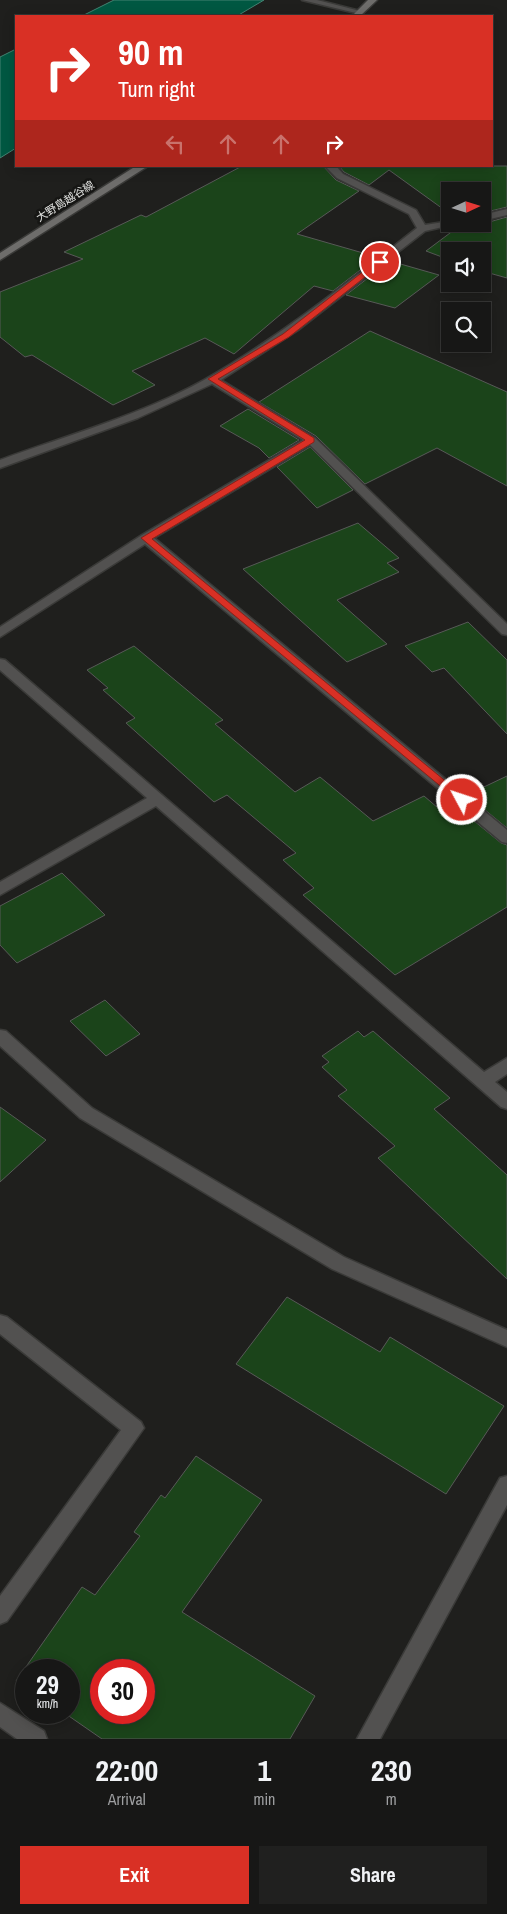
<!DOCTYPE html>
<html lang="en">
<head>
<meta charset="utf-8">
<style>
  body { margin:0; font-family:"Archivo Narrow","Noto Sans JP",sans-serif; background:#20201f; color:#f1f3f6; height:100vh; display:flex; flex-direction:column; font-size:19px; white-space:nowrap }
  * { box-sizing:border-box; margin:0 }
  p { font-size:16px; color:#9e9fa1 }
  .icon { flex:none; width:28px; height:28px; fill:none; stroke:currentColor; stroke-width:2; stroke-linecap:round; stroke-linejoin:round }
  .map { position:relative; height:1739px; overflow:hidden }
  .drawer { display:flex; flex-direction:column; background:#171716; flex:1 }
  .drawer>* { flex:none }
  .top-card { position:absolute; left:15px; top:15px; width:478px; height:152px; border-radius:0px; box-shadow:0 2px 12px #0003,0 0 0 1px #363635; background:#d93025; color:#fff; overflow:hidden }
  .needle { width:32px; rotate:86deg }
  .fabs { position:absolute; left:441px; top:182px; display:grid; gap:10px }
  .fabs a { display:grid; place-items:center; width:50px; height:50px; border-radius:0px; background:#171716; box-shadow:0 2px 12px #0003,0 0 0 1px #363635; font-size:25px }
  .speed { position:absolute; left:15px; top:1659px; display:flex; gap:10px; font-size:25px; font-weight:700; text-align:center }
  .speed>* { display:grid; place-content:center; width:65px; height:65px; border-radius:50%; background:#171716; box-shadow:0 2px 12px #0003,0 0 0 1px #363635; line-height:1 }
  .speed small { font-size:12px; font-weight:400 }
  .speed .limit { border:8px solid #d22; background:#fff; color:#111 }
  .pin { position:absolute; display:grid; place-items:center; width:42px; height:42px; color:#fff; margin:-21px; border:2px solid #fff; border-radius:50%; box-shadow:0 1px 5px #0007 }
  .me { position:absolute; width:55px; margin:-28px; rotate:310deg; stroke-linejoin:round; filter:drop-shadow(0 0 4px #0008) }
  .turn { display:flex; align-items:center; gap:18px; height:105px; padding:0 20px; font-size:22px }
  .turn .icon { width:65px; height:65px; stroke-width:2.5 }
  .turn b { display:block; font-size:35px; line-height:42px }
  .lanes { display:flex; align-items:center; height:48px; padding:0 20px; background:#0003; justify-content:center; gap:25px; direction:ltr }
  .lanes .off { opacity:.35 }
  .eta { display:flex; justify-content:space-evenly; align-items:center; height:85px; text-align:center }
  .eta b { font-size:30px; font-weight:700; line-height:35px }
  .button { display:flex; gap:10px; margin-top:auto; padding:10px 20px }
  .button a { flex:1; height:58px; border-radius:0px; background:#d93025; color:#fff; font-size:20px; font-weight:700; line-height:58px; text-align:center }
  .button a+a { background:#20201f; color:#f1f3f6 }
  .map>svg:first-child { display:block }
  .water { fill:#005842; stroke:#448272 }
  .building { fill:#1b441a; stroke:#575957; fill-rule:evenodd }
  .lines { fill:none; stroke-linecap:round; stroke-linejoin:round }
  .minor-casing { stroke:#3a3a38; stroke-width:3 }
  .tertiary-casing { stroke:#3a3a38; stroke-width:3 }
  .secondary-casing { stroke:#3a3a38; stroke-width:3 }
  .minor { fill:#525150; fill-rule:evenodd }
  .tertiary { fill:#525150; fill-rule:evenodd }
  .secondary { fill:#6e6d6b; fill-rule:evenodd }
  .route { fill:#d93025; stroke:#8d1f18 }
  .labels { text-anchor:middle; dominant-baseline:central; stroke-width:5; stroke-linejoin:round; paint-order:stroke }
  .far-street-label { font-size:11px; fill:#e2e3e1; stroke:#161614 }
</style>
</head>
<body>
<div class="map">
<svg width="507" height="1739" viewBox="0 0 507 1739">
  <rect width="100%" height="100%" fill="#1f1f1d"/>
  <g class="water">
    <path d="M114,0H264L237,16H82Z"/>
    <path d="M16,49V148L0,158V57Z"/>
  </g>
  <g class="building">
    <path d="M242,166H323L336,180L359,191L297,234L377,257L333,291L314,286L234,354L205,338L132,371L155,385L113,405L32,355L25,357L0,337V292L83,259L64,252L141,215L146,217Z"/>
    <path d="M339,166H507V207L482,213V191H450V214L389,170L369,185L344,172Z"/>
    <path d="M507,217V278L482,271V251H450V260L426,251L462,224H482Z"/>
    <path d="M390,261L439,275L395,308L346,295Z"/>
    <path d="M370,331L507,392V486L437,448L365,484L316,436L259,402Z"/>
    <path d="M248,409L299,440L269,458L259,448L220,426Z"/>
    <path d="M310,447L353,490L317,508L277,467Z"/>
    <path d="M358,523L399,558L387,563L399,572L337,600L387,644L347,662L243,569Z"/>
    <path d="M468,622L507,660V734L444,668L432,672L405,646Z"/>
    <path d="M134,646L223,720L215,724L295,792L320,777L373,821L424,796L438,808L451,802L501,843L507,845V907L395,975L303,895L314,888L283,860L296,853L227,795L214,802L126,723L135,718L103,690L108,688L87,670Z"/>
    <path d="M507,776V828L467,795Z"/>
    <path d="M62,873L105,915L17,963L0,945V906Z"/>
    <path d="M105,1000L140,1034L106,1056L70,1021Z"/>
    <path d="M358,1031L364,1037L373,1031L450,1098L434,1109L507,1175V1279L378,1158L395,1146L338,1096L347,1090L322,1067L329,1062L322,1056Z"/>
    <path d="M0,1107L46,1140L0,1182Z"/>
    <path d="M287,1297L380,1352L390,1337L504,1406L446,1494L236,1364Z"/>
    <path d="M196,1456L262,1500L182,1612L315,1696L290,1739H102L63,1712H69V1670H26V1687L16,1681L82,1587L95,1595L140,1536L134,1532L161,1495L165,1498ZM101,1670H144V1712H101Z"/>
  </g>
  <g class="lines">
    <defs>
      <g id="minor">
        <path d="M325,166H336L343,174L416,210L425,225L450,221V224H456L425,231L298,330L221,380L315,438L507,624V635L502,634L310,445L154,538L507,830V843L502,842L145,544L0,637V627L142,535L303,440L212,384L138,418L0,468V460C68,435 141,415 204,380C280,337 348,282 417,228L409,214L337,178Z"/>
        <path d="M507,209V215L482,221V215Z"/>
        <path d="M0,659L5,660L484,1072L507,1058V1074L495,1082L507,1092V1109L501,1107L156,806L0,895V882L147,798L0,670Z"/>
        <path d="M0,1315L7,1317L141,1422L144,1428L7,1621L0,1624V1596L121,1430L0,1334Z"/>
        <path d="M507,1476V1505L380,1739H357L500,1478Z"/>
        <path d="M0,1703L44,1731L47,1739H17L0,1727Z"/>
      </g>
      <g id="tertiary">
        <path d="M302,0H317L364,12L360,14Z"/>
        <path d="M0,1030L6,1031L92,1108L344,1257L507,1330V1347L332,1269L80,1118L0,1046Z"/>
      </g>
      <g id="secondary">
        <path d="M368,0H377L360,16H352Z"/>
        <path d="M136,166H148L0,260V253Z"/>
      </g>
    </defs>
    <use href="#minor" class="minor-casing"/>
    <use href="#tertiary" class="tertiary-casing"/>
    <use href="#secondary" class="secondary-casing"/>
    <use href="#minor" class="minor"/>
    <use href="#tertiary" class="tertiary"/>
    <use href="#secondary" class="secondary"/>
  </g>
  <path class="route" d="M378,260L384,262L289,337L218,379L314,438V442L152,539L466,798V803L462,804L141,538L305,440L208,379L283,334Z"/>
  <g class="labels">
    <g class="far-street-label">
      <text transform="translate(65 201) rotate(-32)">大野島越谷線</text>
    </g>
  </g>
</svg>
<div class="fabs">
<a><svg class="needle" viewBox="-14 -14 28 28"><path d="M0-13l5 13h-10z" fill="#e53935"/><path d="M0 13l5-13h-10z" fill="#9e9fa1"/></svg></a>
<a><svg class="icon" aria-label="sound" viewBox="0 0 24 24"><path d="M4 9h4l5-4v14l-5-4H4zM17 9q2 3 0 6"/></svg></a>
<a><svg class="icon" aria-label="search" viewBox="0 0 24 24"><circle cx="10" cy="10" r="6"/><path d="M15 15l6 6"/></svg></a>
</div>
<div class="speed"><div>29<small>km/h</small></div><div class="limit">30</div></div>
<div class="pin" style="left:380px;top:262px;background:#d93025"><svg class="icon" aria-label="arrive" viewBox="0 0 24 24"><path d="M6 21V4h12l-3 4 3 4H6"/></svg></div>
<svg class="me" style="left:462px;top:800px" viewBox="-20 -20 40 40"><circle r="17" fill="#d93025" stroke="#fff" stroke-width="3"/><path d="M0-11L8 9 0 5-8 9z" fill="#fff"/></svg>
<div class="top-card">
<div class="turn"><svg class="icon" aria-label="right" viewBox="0 0 24 24"><path d="M7 20v-9h11M14 6l5 5-5 5"/></svg><div><b>90 m</b>Turn right</div></div>
<div class="lanes"><svg class="icon off" aria-label="left" viewBox="0 0 24 24"><path d="M17 20v-9H6M10 6l-5 5 5 5"/></svg><svg class="icon off" aria-label="ahead" viewBox="0 0 24 24"><path d="M12 20V5M6 11l6-6 6 6"/></svg><svg class="icon off" aria-label="ahead" viewBox="0 0 24 24"><path d="M12 20V5M6 11l6-6 6 6"/></svg><svg class="icon" aria-label="right" viewBox="0 0 24 24"><path d="M7 20v-9h11M14 6l5 5-5 5"/></svg></div>
</div>
</div>
<section class="drawer">
<div class="eta">
<div><b>22:00</b><p>Arrival</p></div>
<div><b>1</b><p>min</p></div>
<div><b>230</b><p>m</p></div>
</div>
<div class="button"><a>Exit</a><a>Share</a></div>
</section>
</body>
</html>
